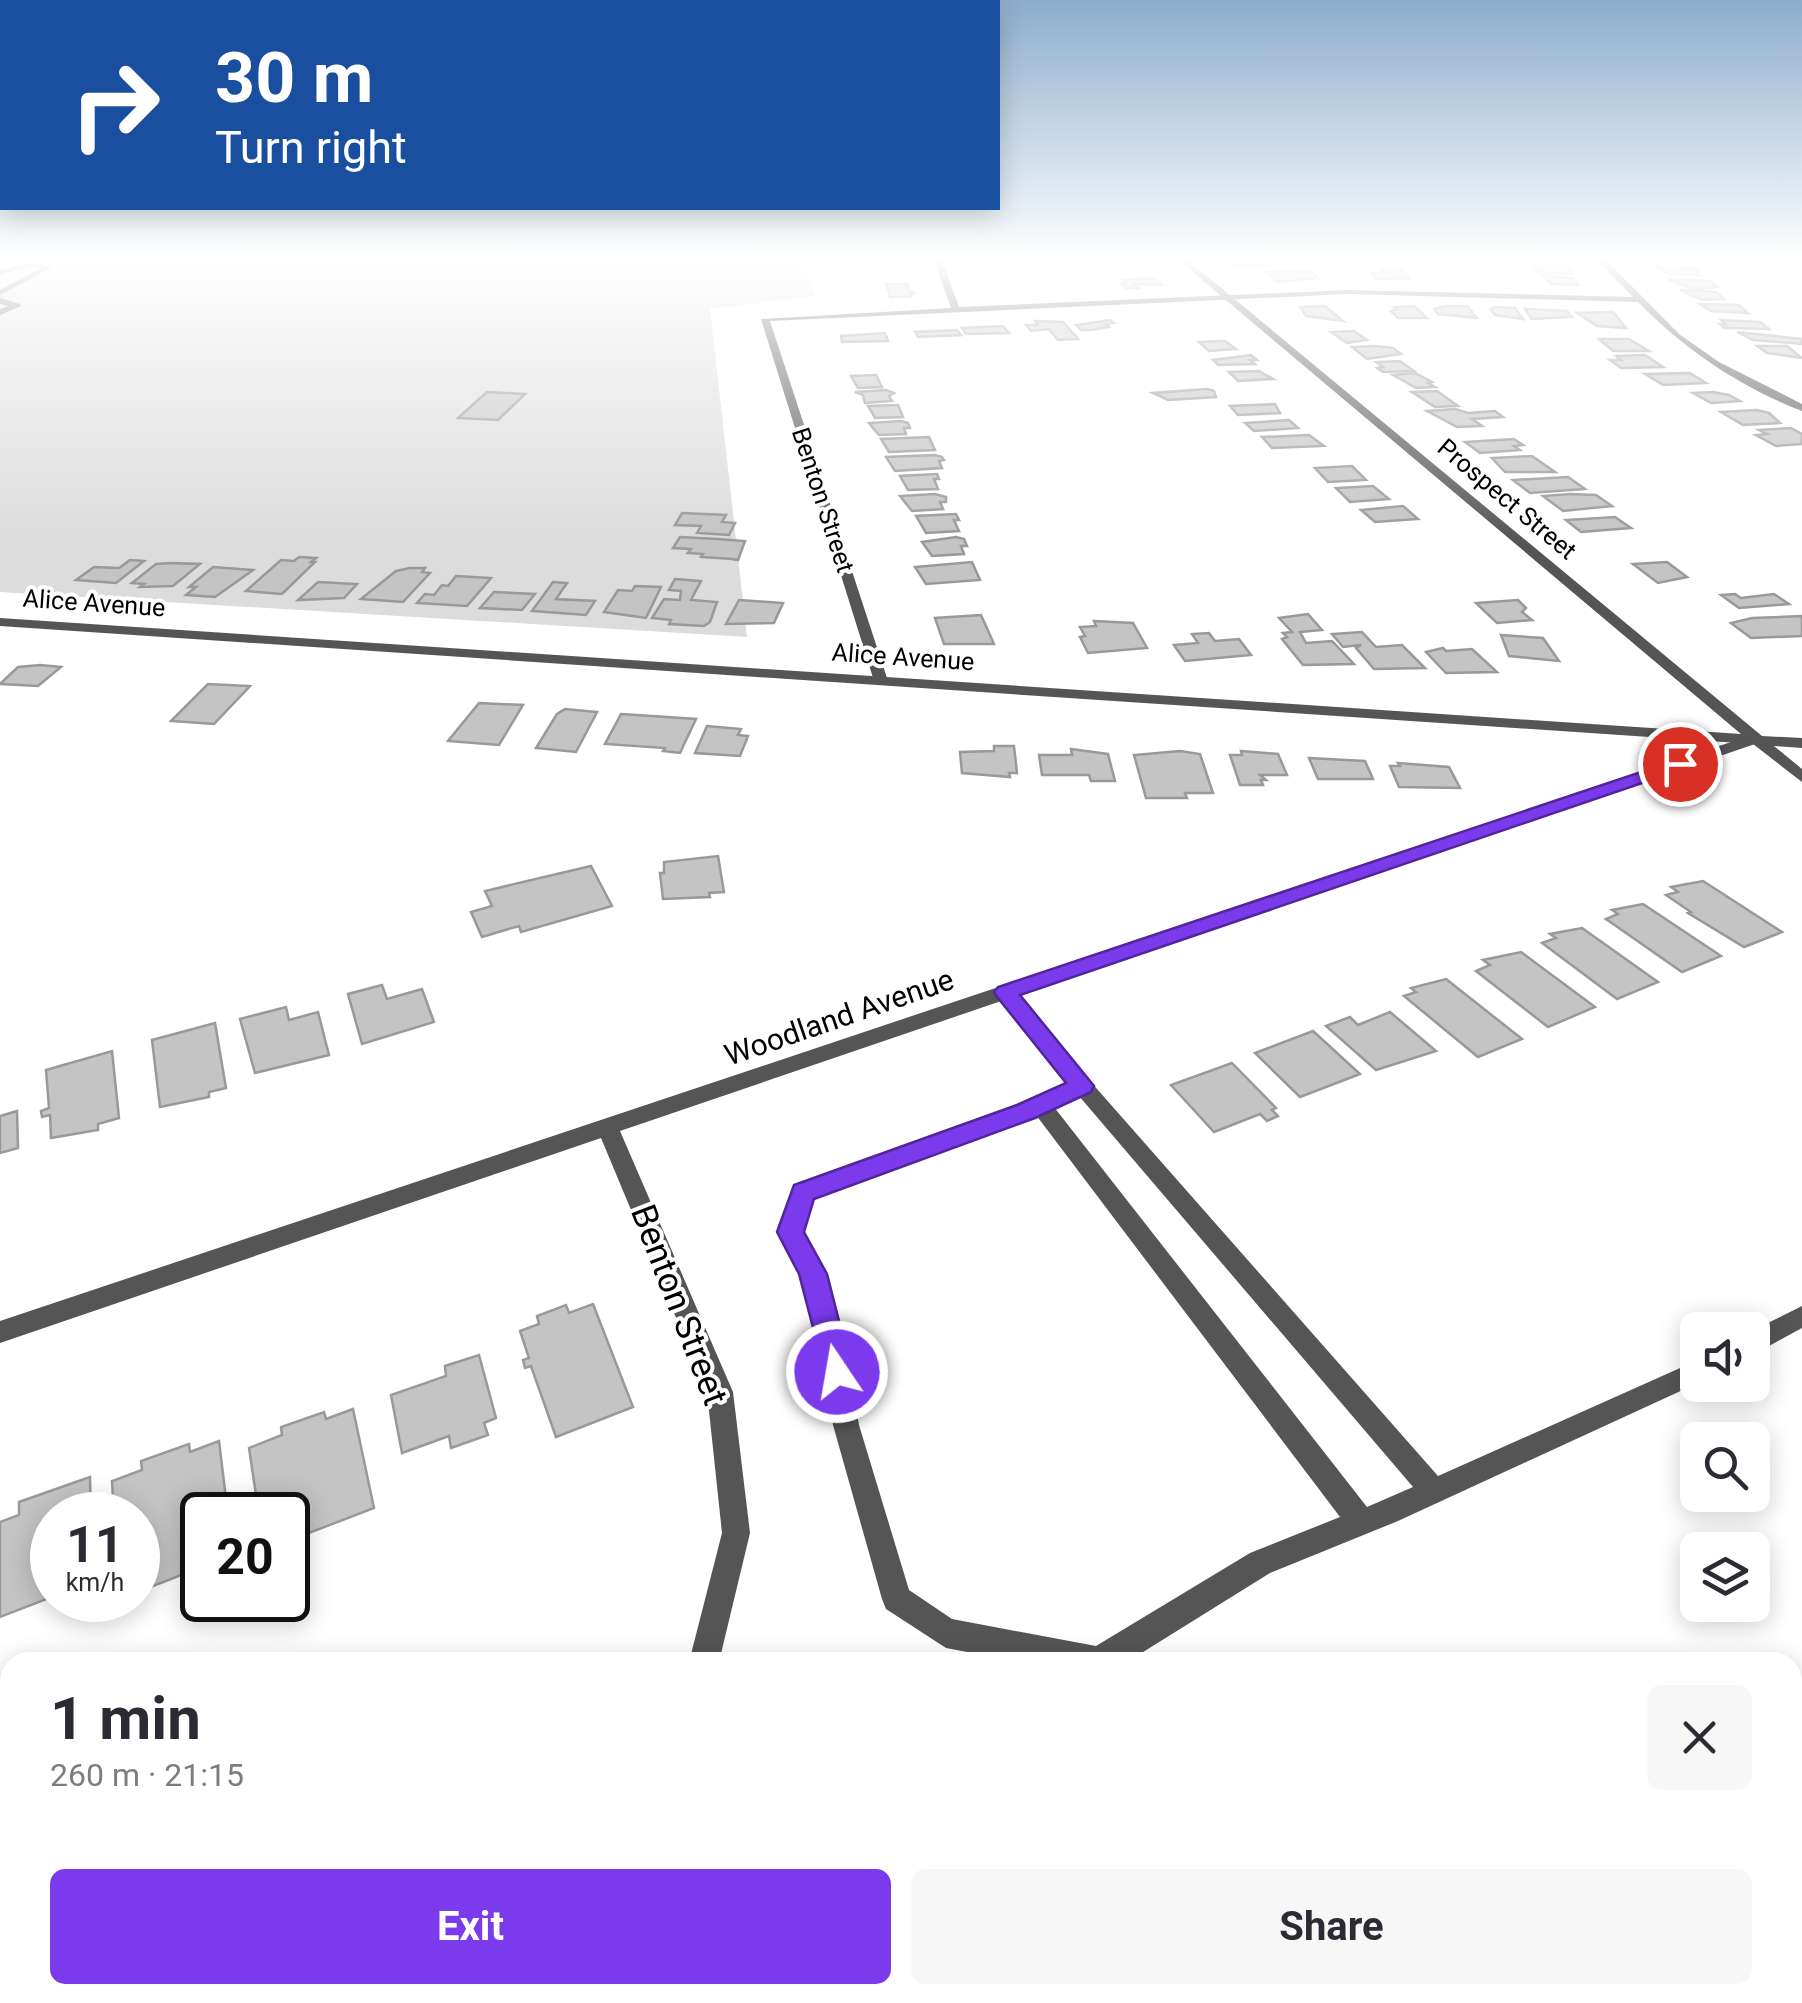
<!DOCTYPE html>
<html lang="en">
<head>
<meta charset="utf-8">
<style>
  body { margin:0; font-family:Roboto,sans-serif; background:#f7f7f7; color:#2b2b33; height:100vh; display:flex; flex-direction:column; font-size:38px; white-space:nowrap }
  * { box-sizing:border-box; margin:0 }
  p { font-size:32px; color:#7c7c81 }
  .icon { flex:none; width:55px; height:55px; fill:none; stroke:currentColor; stroke-width:2; stroke-linecap:round; stroke-linejoin:round }
  .map { position:relative; flex:1; overflow:hidden }
  .details { position:absolute; left:0px; top:1652px; width:1802px; height:352px; display:flex; flex-direction:column; background:#fff; border-radius:30px 30px 0 0; box-shadow:0 5px 25px #0003 }
  .details>* { flex:none }
  .banner { position:absolute; left:0px; top:0px; width:1000px; height:210px; box-shadow:0 5px 25px #0003; background:#1a4fa0; color:#fff; overflow:hidden }
  .tools { position:absolute; left:1680px; top:1312px; display:grid; gap:20px }
  .tools a { display:grid; place-items:center; width:90px; height:90px; border-radius:15px; background:#fff; box-shadow:0 5px 25px #0003; font-size:50px }
  .speed { position:absolute; left:30px; top:1492px; display:flex; gap:20px; font-size:50px; font-weight:700; text-align:center }
  .speed>* { display:grid; place-content:center; width:130px; height:130px; border-radius:50%; background:#fff; box-shadow:0 5px 25px #0003; line-height:1 }
  .speed small { font-size:25px; font-weight:400 }
  .speed .limit { border:5px solid #111; border-radius:15px; background:#fff; color:#111 }
  .pin { position:absolute; display:grid; place-items:center; width:85px; height:85px; color:#fff; margin:-42px; border:5px solid #fff; border-radius:50%; box-shadow:0 2px 10px #0007 }
  .me { position:absolute; width:110px; margin:-55px; rotate:348deg; stroke-linejoin:round; filter:drop-shadow(0 0 8px #0008) }
  .turn { display:flex; align-items:center; gap:35px; height:210px; padding:0 50px; font-size:45px }
  .turn .icon { width:130px; height:130px; stroke-width:2.5 }
  .turn b { display:block; font-size:70px; line-height:85px }
  .round { display:grid; place-items:center; flex:none; width:105px; height:105px; border-radius:15px; background:#f7f7f7 }
  .overview { display:flex; align-items:center; justify-content:space-between; height:170px; padding:0 50px }
  h1 { font-size:60px; font-weight:700; line-height:75px }
  .cta { display:flex; gap:20px; margin-top:auto; padding:20px 50px }
  .cta a { flex:1; height:115px; border-radius:15px; background:#7c3aed; color:#fff; font-size:40px; font-weight:700; line-height:115px; text-align:center }
  .cta a+a { background:#f7f7f7; color:#2b2b33 }
  .map>svg:first-child { display:block }
  .green { fill:#dcdcdc }
  .building { fill:#c4c4c4; stroke:#999; stroke-width:2.5 }
  .lines { fill:none; stroke-linecap:round; stroke-linejoin:round }
  .service { fill:#555; fill-rule:evenodd }
  .minor { fill:#555; fill-rule:evenodd }
  .tertiary { fill:#555; fill-rule:evenodd }
  .route { fill:#7c3aed; stroke:#51269a; stroke-width:2.5 }
  .labels { text-anchor:middle; dominant-baseline:central; stroke-width:8; stroke-linejoin:round; paint-order:stroke }
  .far-street-label { font-size:25px; fill:#000; stroke:#fff }
  .street-label { font-size:30px; fill:#000; stroke:#fff }
  .near-street-label { font-size:35px; fill:#000; stroke:#fff }
</style>
</head>
<body>
<div class="map">
<svg width="1802" height="2003" viewBox="0 0 1802 2003">
  <rect width="100%" height="100%" fill="#fff"/>
  <path class="green" d="M0,258H802L815,296L710,309L747,637L0,592Z"/>
  <g class="building">
    <path d="M1259,259H1283L1291,265L1271,262H1266L1271,266L1239,267L1230,260Z"/>
    <path d="M1526,263L1563,265L1574,271H1569L1572,274L1539,273L1536,270H1542L1540,267Z"/>
    <path d="M1656,267L1694,268L1701,275L1669,274Z"/>
    <path d="M1380,269H1400L1409,279H1376L1371,273H1384Z"/>
    <path d="M1310,271L1318,278L1277,282L1267,272Z"/>
    <path d="M1543,276L1572,278L1578,285L1551,284Z"/>
    <path d="M1154,278L1161,285L1134,284L1139,288H1126L1121,284H1126L1123,280Z"/>
    <path d="M1668,279L1711,281L1718,287L1693,289Z"/>
    <path d="M886,284H907L909,290L915,293H911V297H890L888,288L898,287L887,288Z"/>
    <path d="M1680,290L1716,292L1724,299L1702,300Z"/>
    <path d="M1700,304L1739,305L1748,313L1711,311Z"/>
    <path d="M1325,306L1343,321L1306,316L1300,307Z"/>
    <path d="M1414,306L1427,318H1398L1391,311L1397,309L1394,307Z"/>
    <path d="M1446,306H1467L1477,318L1438,314L1434,309Z"/>
    <path d="M1495,307L1515,308L1523,319L1495,315L1490,309Z"/>
    <path d="M1525,309L1567,311L1572,317L1532,319Z"/>
    <path d="M1613,312L1626,328L1597,326L1577,313Z"/>
    <path d="M1110,320L1114,323L1106,324L1109,327L1091,330H1081L1076,325Z"/>
    <path d="M1721,320L1760,322L1769,329L1724,328L1720,324L1726,325Z"/>
    <path d="M1035,321L1063,322L1078,339L1058,340L1049,329L1031,331L1026,325H1038Z"/>
    <path d="M1003,326L1009,333L966,334L962,328Z"/>
    <path d="M957,330L961,335L918,337L915,332Z"/>
    <path d="M1354,331L1367,340L1347,343L1331,332Z"/>
    <path d="M1737,332L1802,339V344L1753,340Z"/>
    <path d="M885,333L888,341L842,342L841,336Z"/>
    <path d="M1599,339H1629L1649,351H1613Z"/>
    <path d="M1225,341L1236,349L1209,351L1199,342Z"/>
    <path d="M1375,346L1393,348L1401,354L1367,359L1352,347Z"/>
    <path d="M1757,346H1787L1802,358L1767,353Z"/>
    <path d="M1251,355L1257,360H1250L1255,364L1218,365L1213,360Z"/>
    <path d="M1645,355L1663,367L1621,368L1610,360H1621L1616,356Z"/>
    <path d="M1400,361L1414,371L1383,372L1377,368L1383,367L1376,362Z"/>
    <path d="M1259,371L1273,379L1238,381L1229,372Z"/>
    <path d="M1415,373L1432,382L1428,383L1435,387L1416,388L1393,375Z"/>
    <path d="M1690,373L1706,383L1663,385L1645,374Z"/>
    <path d="M876,375L882,387L858,388L851,376Z"/>
    <path d="M1207,389L1214,391L1216,397L1168,400L1153,393Z"/>
    <path d="M886,390L894,393L889,396L892,401L865,403L863,395L855,392Z"/>
    <path d="M1437,391L1458,406L1435,407L1412,392Z"/>
    <path d="M487,392L525,394L498,420L458,418Z"/>
    <path d="M1713,392L1729,395L1740,401L1711,403L1693,393Z"/>
    <path d="M1275,404L1280,413L1238,415L1230,406Z"/>
    <path d="M898,405L903,417L875,418L868,406Z"/>
    <path d="M1455,409L1468,413L1495,411L1503,417L1472,419L1482,426L1457,427L1427,411Z"/>
    <path d="M1757,410L1769,413L1780,423L1743,425L1721,412Z"/>
    <path d="M1289,420L1298,428L1254,431L1245,423Z"/>
    <path d="M901,421L908,423L910,428H904L906,434L879,435L869,423Z"/>
    <path d="M1791,428L1802,434V444L1776,446L1756,435L1767,434L1759,430Z"/>
    <path d="M1309,435L1324,446L1272,448L1262,437Z"/>
    <path d="M929,437L935,450L889,452L881,439Z"/>
    <path d="M1514,439L1523,445L1514,446L1520,450L1480,453L1465,442Z"/>
    <path d="M935,455L942,457L944,460L939,461L942,468L895,471L886,457Z"/>
    <path d="M1532,456L1555,472H1505L1492,458Z"/>
    <path d="M1352,466L1366,480L1328,482L1315,468Z"/>
    <path d="M937,474L939,479H934L938,489L908,490L900,476Z"/>
    <path d="M1568,477L1585,489L1530,493L1513,480Z"/>
    <path d="M1373,486L1389,499L1350,502L1336,488Z"/>
    <path d="M935,494L946,497V502H940L943,509L912,511L900,496Z"/>
    <path d="M1571,494L1596,495L1612,506L1563,511L1543,496Z"/>
    <path d="M1403,506L1418,519L1375,522L1361,510Z"/>
    <path d="M682,513L726,515L722,522L735,523L729,535L697,533L701,526L675,525Z"/>
    <path d="M956,514L959,520H954L959,531L926,533L916,516Z"/>
    <path d="M1615,517L1631,528L1581,532L1566,520Z"/>
    <path d="M680,537L718,539L745,541L738,560L732,559L701,557L703,554L688,553L691,549L673,548Z"/>
    <path d="M956,537L964,539L967,546H961L964,554L932,556L922,542Z"/>
    <path d="M299,557L316,558L311,562H315L282,594L246,591L281,560L294,561Z"/>
    <path d="M130,560L144,561L116,583L76,580L94,567L119,568Z"/>
    <path d="M972,562L980,580L926,584L915,567Z"/>
    <path d="M1667,562L1687,577L1658,583L1633,564Z"/>
    <path d="M171,563L200,564L173,586L140,587L144,584L132,583L156,564Z"/>
    <path d="M213,567L253,570L215,597L186,595L196,587H189Z"/>
    <path d="M410,568H425L422,572L430,573L403,602L361,599L396,571Z"/>
    <path d="M456,576L491,578L467,606L417,603L425,594L434,595L442,585L448,586Z"/>
    <path d="M675,579L701,581L691,600L717,602L710,622L704,626L669,624L671,620L652,618L664,599L680,600L681,591L669,590Z"/>
    <path d="M318,582L357,584L344,598L298,600Z"/>
    <path d="M553,582L567,583L556,599L595,601L586,615L532,611Z"/>
    <path d="M635,586L661,587L646,618L604,612L618,590L632,591Z"/>
    <path d="M494,592L535,594L522,610L480,608Z"/>
    <path d="M1735,594L1741,598L1774,594L1789,604L1739,608L1721,595Z"/>
    <path d="M739,600L783,603L774,623L726,624Z"/>
    <path d="M1518,600L1526,608L1522,612L1532,620L1497,623L1476,603Z"/>
    <path d="M1308,614L1322,630L1300,632L1306,643L1332,641L1354,664L1303,665L1282,639L1287,637L1283,633L1292,632L1279,618Z"/>
    <path d="M981,615L994,644H944L935,618Z"/>
    <path d="M1802,616V636L1751,638L1731,623L1752,618Z"/>
    <path d="M1094,621L1133,623L1147,648L1088,653L1080,637L1085,636L1080,627L1096,626Z"/>
    <path d="M1362,632L1376,647L1402,645L1425,668L1374,669L1356,648L1361,645L1343,647L1332,634Z"/>
    <path d="M1209,633L1215,641L1239,639L1251,655L1185,661L1174,645L1198,643L1192,634Z"/>
    <path d="M1501,635L1543,638L1559,661L1509,656Z"/>
    <path d="M1443,648L1446,651L1472,649L1497,672L1446,673L1426,652Z"/>
    <path d="M18,667L40,665L61,667L38,686L0,684Z"/>
    <path d="M208,684L250,686L214,724L171,721Z"/>
    <path d="M479,703L523,705L499,745L448,741Z"/>
    <path d="M565,709L597,712L576,752L536,748L557,714Z"/>
    <path d="M621,714L696,719L680,753L663,751L665,748L605,744Z"/>
    <path d="M707,726L741,729L738,735L748,736L740,756L695,753Z"/>
    <path d="M994,746H1014L1017,773H1009L1010,777L962,773L960,752L994,751Z"/>
    <path d="M1071,749L1108,754L1115,781H1091L1089,775H1042L1039,755H1072Z"/>
    <path d="M1180,751L1200,754L1213,793H1185L1187,798H1146L1134,755Z"/>
    <path d="M1241,751L1278,754L1287,775H1260L1266,780H1261L1263,785H1240L1230,755H1242Z"/>
    <path d="M1309,758L1365,761L1373,779H1318Z"/>
    <path d="M1398,763L1449,767L1460,788L1399,787L1390,766H1400Z"/>
    <path d="M718,856L724,892L709,893L710,897L663,899L660,873H664V862Z"/>
    <path d="M591,866L612,906L521,932L519,926L482,937L471,912L492,906L485,891Z"/>
    <path d="M1703,881L1782,932L1744,947L1688,913L1691,912L1666,895L1678,892L1671,887Z"/>
    <path d="M1643,904L1721,956L1682,972L1606,919L1618,914L1612,910Z"/>
    <path d="M1582,928L1658,982L1617,999L1542,943L1556,938L1550,934Z"/>
    <path d="M1521,952L1595,1007L1548,1027L1476,971L1490,965L1483,960Z"/>
    <path d="M1446,979L1522,1039L1478,1057L1404,996L1416,992L1411,988Z"/>
    <path d="M382,985L387,999L422,989L434,1022L362,1044L348,994Z"/>
    <path d="M286,1007L289,1020L318,1012L329,1055L255,1073L240,1019Z"/>
    <path d="M1390,1012L1436,1051L1376,1070L1326,1026L1350,1017L1358,1025Z"/>
    <path d="M215,1023L226,1088L209,1092V1097L160,1107L152,1040Z"/>
    <path d="M1313,1031L1360,1074L1300,1097L1255,1053Z"/>
    <path d="M112,1051L119,1118L98,1124V1130L51,1138L50,1115L42,1117L41,1111L49,1108L46,1070Z"/>
    <path d="M1232,1063L1276,1108L1272,1110L1278,1116L1267,1121L1260,1114L1214,1132L1171,1085Z"/>
    <path d="M17,1111L18,1148L0,1153V1116Z"/>
    <path d="M593,1304L633,1407L556,1437L531,1366L525,1368L523,1360L529,1358L520,1331L539,1324L537,1316L566,1305L569,1313Z"/>
    <path d="M479,1355L496,1418L484,1423L488,1435L451,1448L449,1436L402,1453L391,1395L446,1376L445,1366Z"/>
    <path d="M353,1409L374,1508L288,1541V1515H259L249,1448L282,1435L281,1427L324,1412L326,1419Z"/>
    <path d="M219,1441L228,1515H202V1567L138,1592V1515H114L112,1481L142,1470L141,1461L189,1444L190,1452Z"/>
    <path d="M90,1477L91,1515H52V1597L0,1617V1522L19,1515V1502Z"/>
    <rect x="846" y="1995" width="102" height="8"/>
  </g>
  <g class="lines">
    <g class="service">
      <path d="M27,263L55,266L0,295V290L41,268L27,267L0,275V270Z"/>
      <path d="M0,298L20,304L21,306L0,315V309L8,306L0,304Z"/>
      <path d="M1006,987L1013,988L1090,1081L1438,1476L1698,1360V1383L1398,1521L1270,1573L1127,1662H1020L946,1648L886,1609L882,1599L833,1425L820,1345L801,1275L778,1232L795,1186L1018,1105L1068,1083L999,998L996,993L999,988ZM1079,1096L1413,1487L1367,1507L1054,1107ZM1036,1115L1340,1517L1250,1553L1096,1646L952,1619L909,1590L859,1425L846,1345L825,1274L802,1232L813,1198Z"/>
      <path d="M1802,1306V1328L1752,1355V1331Z"/>
    </g>
    <g class="minor">
      <path d="M933,258H941L959,307L1348,290L1633,297L1595,258H1604L1679,334L1719,362L1802,404V411C1740,387 1685,350 1638,302L1348,294L770,321L888,681L881,685L874,681L761,319L951,308Z"/>
      <path d="M1755,734L1761,736V742L620,1131L733,1392L750,1533L719,1662H689L722,1533L707,1392L601,1138L0,1343V1321Z"/>
      <path d="M356,1995H416L413,2003H353Z"/>
      <path d="M609,1995H645L644,2003H608Z"/>
    </g>
    <path class="tertiary" d="M1176,258H1185L1762,736L1802,738V748L1774,746L1802,769V782L1753,744L0,626V618L1741,734Z"/>
  </g>
  <linearGradient id="sky" x2="0" y2="1"><stop stop-color="#8cadcc"/><stop offset="0.48" stop-color="#fff"/><stop offset="1" stop-color="#fff" stop-opacity="0"/></linearGradient>
  <rect width="1802" height="539" fill="url(#sky)"/>
  <path class="route" d="M1680,759L1686,761V768L1020,995L1094,1086L1091,1092L1035,1118L814,1199L804,1232L827,1274L852,1372L848,1381L837,1385L827,1381L799,1274L777,1232L794,1185L1017,1105L1066,1083L998,998L994,992L998,987Z"/>
  <g class="labels">
    <g class="far-street-label">
      <text transform="translate(1507 499) rotate(40)">Prospect Street</text>
      <text transform="translate(823 500) rotate(72)">Benton Street</text>
      <text transform="translate(94 603) rotate(4)">Alice Avenue</text>
      <text transform="translate(903 657) rotate(4)">Alice Avenue</text>
    </g>
    <g class="street-label">
      <text transform="translate(839 1017) rotate(-19)">Woodland Avenue</text>
    </g>
    <g class="near-street-label">
      <text transform="translate(679 1305) rotate(69)">Benton Street</text>
    </g>
  </g>
</svg>
<div class="tools">
<a><svg class="icon" aria-label="sound" viewBox="0 0 24 24"><path d="M4 9h4l5-4v14l-5-4H4zM17 9q2 3 0 6"/></svg></a>
<a><svg class="icon" aria-label="search" viewBox="0 0 24 24"><circle cx="10" cy="10" r="6"/><path d="M15 15l6 6"/></svg></a>
<a><svg class="icon" aria-label="layers" viewBox="0 0 24 24"><path d="M12 4l9 5-9 5-9-5zM3 14l9 5 9-5"/></svg></a>
</div>
<div class="speed"><div>11<small>km/h</small></div><div class="limit">20</div></div>
<div class="pin" style="left:1680px;top:764px;background:#d93025"><svg class="icon" aria-label="arrive" viewBox="0 0 24 24"><path d="M6 21V4h12l-3 4 3 4H6"/></svg></div>
<svg class="me" style="left:837px;top:1372px" viewBox="-20 -20 40 40"><circle r="17" fill="#7c3aed" stroke="#fff" stroke-width="3"/><path d="M0-11L8 9 0 5-8 9z" fill="#fff"/></svg>
<div class="banner">
<div class="turn"><svg class="icon" aria-label="right" viewBox="0 0 24 24"><path d="M7 20v-9h11M14 6l5 5-5 5"/></svg><div><b>30 m</b>Turn right</div></div>
</div>
<section class="details">
<div class="overview"><div><h1>1 min</h1><p>260 m · 21:15</p></div><a class="round"><svg class="icon" aria-label="close" viewBox="0 0 24 24"><path d="M6 6l12 12M18 6L6 18"/></svg></a></div>
<div class="cta"><a>Exit</a><a>Share</a></div>
</section>
</div>
</body>
</html>
